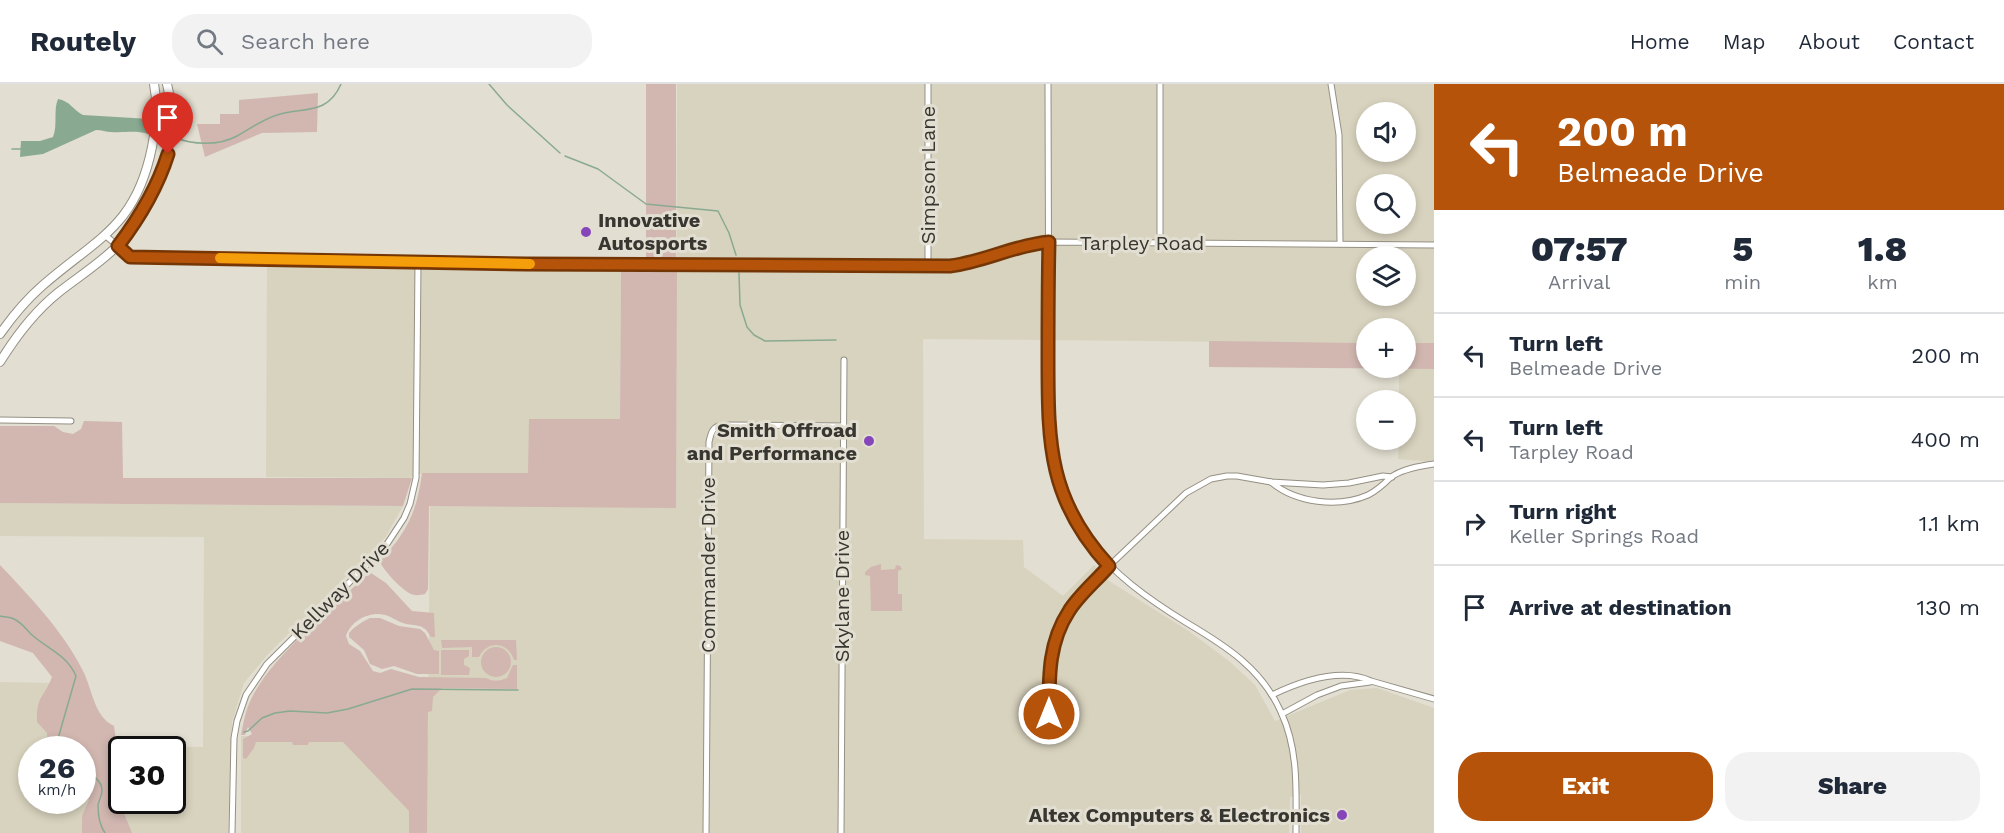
<!DOCTYPE html>
<html lang="en">
<head>
<meta charset="utf-8">
<style>
  body { margin:0; font-family:"Work Sans",sans-serif; background:#f2f2f3; color:#1f2937; height:100vh; display:flex; flex-direction:column; font-size:22px; white-space:nowrap }
  * { box-sizing:border-box; margin:0 }
  p { font-size:20px; color:#747a83 }
  .icon { flex:none; width:33px; height:33px; fill:none; stroke:currentColor; stroke-width:2; stroke-linecap:round; stroke-linejoin:round }
  .map { position:relative; flex:1; overflow:hidden }
  .panel { display:flex; flex-direction:column; background:#fff; width:570px }
  .panel>* { flex:none }
  .hud { background:#b45309; color:#fff; overflow:hidden }
  .fabs { position:absolute; left:1356px; top:18px; display:grid; gap:12px }
  .fabs a { display:grid; place-items:center; width:60px; height:60px; border-radius:50%; background:#fff; box-shadow:0 3px 9px #0003; font-size:30px }
  .speed { position:absolute; left:18px; top:652px; display:flex; gap:12px; font-size:30px; font-weight:700; text-align:center }
  .speed>* { display:grid; place-content:center; width:78px; height:78px; border-radius:50%; background:#fff; box-shadow:0 3px 9px #0003; line-height:1 }
  .speed small { font-size:15px; font-weight:400 }
  .speed .limit { border:3px solid #111; border-radius:9px; background:#fff; color:#111 }
  .pin { position:absolute; display:grid; place-items:center; width:51px; height:51px; color:#fff; margin:-62px -26px; border-radius:50% 50% 50% 0; rotate:-45deg; box-shadow:0 0 6px #0007 }
  .pin .icon { rotate:45deg }
  .me { position:absolute; width:66px; margin:-33px; rotate:0deg; stroke-linejoin:round; filter:drop-shadow(0 0 4px #0008) }
  .turn { display:flex; align-items:center; gap:21px; height:126px; padding:0 24px; font-size:27px }
  .turn .icon { width:78px; height:78px; stroke-width:2.5 }
  .turn b { display:block; font-size:42px; line-height:51px }
  .eta { display:flex; justify-content:space-evenly; align-items:center; height:102px; text-align:center }
  .eta b { font-size:36px; font-weight:800; line-height:42px }
  .button { display:flex; gap:12px; margin-top:auto; padding:12px 24px }
  .button a { flex:1; height:69px; border-radius:24px; background:#b45309; color:#fff; font-size:24px; font-weight:800; line-height:69px; text-align:center }
  .button a+a { background:#f2f2f3; color:#1f2937 }
  ul { padding:0; list-style:none }
  li { display:flex; align-items:center; gap:18px; height:84px; padding:0 24px; border-top:2px solid #e0e1e3 }
  li div { flex:1 }
  li b { display:block; font-size:22px }
  li em { font-style:normal }
  header { display:flex; align-items:center; gap:36px; box-sizing:border-box; height:84px; padding:0 30px; background:#fff; border-bottom:2px solid #e0e1e3 }
  header strong { font-size:28px }
  nav { display:flex; gap:33px; margin-inline-start:auto; font-size:21px }
  .search { width:420px; height:54px; background:#f2f2f3; display:flex; align-items:center; gap:15px; box-sizing:border-box; padding:0 21px; border-radius:24px; color:#747a83; font-size:22px }
  main { display:flex; flex:1; min-height:0 }
  .map>svg:first-child { display:block }
  .built { fill:#d8d3be; fill-rule:evenodd }
  .green { fill:#d1b7b0 }
  .water { fill:#89aa91 }
  .lines { fill:none; stroke-linecap:round; stroke-linejoin:round }
  .stream { stroke:#89aa91; stroke-width:1.5 }
  .minor-casing { stroke:#949084; stroke-width:7 }
  .secondary-casing { stroke:#949084; stroke-width:10 }
  .minor { stroke:#fff; stroke-width:5 }
  .secondary { stroke:#fff; stroke-width:8 }
  .route-casing { stroke:#753606; stroke-width:15 }
  .route { stroke:#b45309; stroke-width:10 }
  .slow { stroke:#f59e0b; stroke-width:10 }
  .poi-dot { fill:#8745ba; stroke:#e2ded1; stroke-width:2 }
  .labels { text-anchor:middle; dominant-baseline:central; stroke-width:6; stroke-linejoin:round; paint-order:stroke }
  .street-label { font-size:20px; fill:#383631; stroke:#e2ded1 }
  .poi-label { font-size:20px; font-weight:bold; fill:#383631; stroke:#e2ded1; text-anchor:end }
</style>
</head>
<body>
<header>
<strong>Routely</strong>
<div class="search"><svg class="icon" aria-label="search" viewBox="0 0 24 24"><circle cx="10" cy="10" r="6"/><path d="M15 15l6 6"/></svg>Search here</div>
<nav><a>Home</a><a>Map</a><a>About</a><a>Contact</a></nav>
</header>
<main>
<div class="map">
<svg width="1434" height="749" viewBox="0 0 1434 749">
  <rect width="100%" height="100%" fill="#e2ded1"/>
  <g class="built">
    <path d="M677,0H1434V259H1406V244H1366V259L923,255L924,455L1023,456L1024,483L1063,512L1094,481L1109,497L1190,548L1229,577L1255,601L1275,637L1350,606L1377,604L1434,624V749H1301V710L1290,713L1289,749H241V652L428,653L430,422L676,423ZM1366,28H1406V68H1366ZM1366,100H1406V140H1366ZM1366,172H1406V212H1366Z"/>
    <path d="M267,181L621,187L620,335H529V389H423L409,394L266,393Z"/>
    <path d="M1399,285H1434V378L1398,375L1399,356H1406V316H1399Z"/>
    <path d="M0,419L403,422L385,454L269,569L244,599L232,638L228,749H0V598L51,599L52,661L203,663L204,453L0,452ZM32,666H82V717H32ZM122,666H172V717H122Z"/>
  </g>
  <g class="green">
    <rect x="646" y="0" width="30" height="176"/>
    <path d="M318,9L317,48L262,49L205,73L197,40H220V30H239V16Z"/>
    <path d="M621,187H677L676,424L429,422L428,505L425,510C420,511 415,512 411,510C402,506 384,487 380,478C386,469 395,461 401,451C414,432 419,412 422,389H528L529,335H620Z"/>
    <path d="M1209,257L1366,259V284H1406V259H1434V285L1209,283Z"/>
    <path d="M84,337L122,338L123,394H412L403,422L0,419V342H54L63,348L73,350L81,345Z"/>
    <path d="M881,480V486L895,485L896,481L900,482L902,485L898,487V510H902V527H871L870,492L865,491V488L871,483Z"/>
    <path d="M0,481C30,513 63,547 83,587C92,604 94,633 114,642L119,678L109,684L108,694L117,695L121,722L132,749H82V732L89,716L83,702L82,666H48L47,649L37,638C36,612 44,614 52,593L33,569L0,557Z"/>
    <path d="M371,489L386,499L412,527L434,529L435,553H431C423,538 416,543 403,539C396,537 391,532 385,531C369,527 351,537 346,552L349,560L360,567L373,587L380,589L391,585L419,593L486,594C494,598 499,597 507,594L513,581H517V605L442,604L433,613L432,627L428,628L427,749H409V727L343,658H309L308,661H293L292,658H256L254,664L246,675L243,674V655L252,650L248,643L245,651H241C243,641 245,629 249,620C266,577 333,523 367,491Z"/>
    <path d="M370,534H380L399,542L420,545L425,549L434,566L439,567V590H417L394,582L382,585L370,580L364,566L349,553V549C355,542 362,538 370,534Z"/>
    <path d="M441,556H516L517,576H514C508,557 487,556 479,573H472V563L442,564Z"/>
    <circle cx="496" cy="578" r="15"/>
    <path d="M441,566H469V572L464,575V581L470,584L469,591H441Z"/>
  </g>
  <path class="water" d="M58,15C70,17 73,26 83,31L150,35L148,50C135,46 125,49 111,48C106,48 102,46 96,46L43,70L20,73L21,57H40L53,53C58,41 53,27 58,15Z"/>
  <g class="lines">
    <g class="stream">
      <path d="M489,0L507,21L560,69"/>
      <path d="M174,53C192,61 219,62 237,52C249,45 261,37 274,32C301,22 327,33 341,0"/>
      <path d="M12,65H21"/>
      <path d="M565,72L598,85L646,120L718,127L729,149L736,171"/>
      <path d="M739,189L740,221L747,243L754,251L765,257L836,256"/>
      <path d="M0,532C4,533 10,533 14,535C22,539 26,545 32,551C48,565 67,571 76,592L57,658L58,666"/>
      <path d="M244,648L248,647L262,634L275,629L290,627L327,629L348,625L412,605L518,606"/>
      <path d="M82,688C92,690 102,696 102,707C102,711 99,716 98,721C98,730 100,742 105,749"/>
    </g>
    <defs>
      <g id="minor">
        <path d="M1048,0L1049,340C1057,442 1104,488 1187,539C1226,562 1262,585 1281,628C1299,667 1296,707 1296,749"/>
        <path d="M1331,0L1339,51L1340,160"/>
        <path d="M106,152L131,173L140,174L610,180L950,182C984,177 1014,161 1049,158L1434,161"/>
        <path d="M1160,160V0"/>
        <path d="M928,182V0"/>
        <path d="M0,336L71,337"/>
        <path d="M1271,398C1296,419 1338,424 1368,411C1376,407 1384,400 1390,394C1401,385 1420,382 1434,380"/>
        <path d="M1272,611C1301,597 1340,583 1371,597L1434,615"/>
        <path d="M1049,630V593L1052,563L1068,528L1109,482L1186,409L1211,395L1227,392H1237L1271,398L1323,401L1349,399L1383,392L1392,393"/>
        <path d="M1282,630L1317,611L1341,602L1370,598"/>
        <path d="M232,749L234,654L237,637L246,611L267,580L385,463L404,434L410,420L416,394L418,178"/>
        <path d="M706,749L709,358C711,349 712,343 722,341L843,342"/>
        <path d="M841,749L844,276"/>
      </g>
      <g id="secondary">
        <path d="M0,250C12,233 26,216 42,202C97,154 136,143 152,63C156,43 158,20 154,0"/>
        <path d="M0,278C16,252 35,227 59,208C78,193 99,180 116,163C157,124 181,55 167,0"/>
      </g>
    </defs>
    <use href="#minor" class="minor-casing"/>
    <use href="#secondary" class="secondary-casing"/>
    <use href="#minor" class="minor"/>
    <use href="#secondary" class="secondary"/>
  </g>
  <g class="lines">
    <defs>
      <path id="route" d="M168,70C157,105 140,133 118,162L130,173L526,180L950,182C984,178 1014,161 1049,158C1048,198 1048,238 1048,278C1048,361 1049,417 1109,482C1096,497 1079,511 1069,527C1048,559 1049,594 1049,630"/>
    </defs>
    <use href="#route" class="route-casing"/>
    <use href="#route" class="route"/>
    <path class="slow" d="M220,174L530,180"/>
  </g>
  <g class="poi-dot">
    <circle cx="586" cy="148" r="6"/>
    <circle cx="869" cy="357" r="6"/>
    <circle cx="1342" cy="731" r="6"/>
  </g>
  <g class="labels">
    <g class="street-label">
      <text transform="translate(928 91) rotate(-90)">Simpson Lane</text>
      <text x="1142" y="159">Tarpley Road</text>
      <text transform="translate(708 481) rotate(-90)">Commander Drive</text>
      <text transform="translate(340 506) rotate(-45)">Kellway Drive</text>
      <text transform="translate(842 512) rotate(-90)">Skylane Drive</text>
    </g>
    <g class="poi-label">
      <text x="598" y="136" text-anchor="start">Innovative<tspan x="598" dy="23">Autosports</tspan></text>
      <text x="857" y="346">Smith Offroad<tspan x="857" dy="23">and Performance</tspan></text>
      <text x="1330" y="731">Altex Computers &amp; Electronics</text>
    </g>
  </g>
</svg>
<div class="fabs">
<a><svg class="icon" aria-label="sound" viewBox="0 0 24 24"><path d="M4 9h4l5-4v14l-5-4H4zM17 9q2 3 0 6"/></svg></a>
<a><svg class="icon" aria-label="search" viewBox="0 0 24 24"><circle cx="10" cy="10" r="6"/><path d="M15 15l6 6"/></svg></a>
<a><svg class="icon" aria-label="layers" viewBox="0 0 24 24"><path d="M12 4l9 5-9 5-9-5zM3 14l9 5 9-5"/></svg></a>
<a>+</a>
<a>−</a>
</div>
<div class="speed"><div>26<small>km/h</small></div><div class="limit">30</div></div>
<div class="pin" style="left:168px;top:70px;background:#d93025"><svg class="icon" aria-label="arrive" viewBox="0 0 24 24"><path d="M6 21V4h12l-3 4 3 4H6"/></svg></div>
<svg class="me" style="left:1049px;top:630px" viewBox="-20 -20 40 40"><circle r="17" fill="#b45309" stroke="#fff" stroke-width="3"/><path d="M0-11L8 9 0 5-8 9z" fill="#fff"/></svg>
</div>
<section class="panel">
<div class="hud">
<div class="turn"><svg class="icon" aria-label="left" viewBox="0 0 24 24"><path d="M17 20v-9H6M10 6l-5 5 5 5"/></svg><div><b>200 m</b>Belmeade Drive</div></div>
</div>
<div class="eta">
<div><b>07:57</b><p>Arrival</p></div>
<div><b>5</b><p>min</p></div>
<div><b>1.8</b><p>km</p></div>
</div>
<ul>
<li><svg class="icon" aria-label="left" viewBox="0 0 24 24"><path d="M17 20v-9H6M10 6l-5 5 5 5"/></svg><div><b>Turn left</b><p>Belmeade Drive</p></div><em>200 m</em></li>
<li><svg class="icon" aria-label="left" viewBox="0 0 24 24"><path d="M17 20v-9H6M10 6l-5 5 5 5"/></svg><div><b>Turn left</b><p>Tarpley Road</p></div><em>400 m</em></li>
<li><svg class="icon" aria-label="right" viewBox="0 0 24 24"><path d="M7 20v-9h11M14 6l5 5-5 5"/></svg><div><b>Turn right</b><p>Keller Springs Road</p></div><em>1.1 km</em></li>
<li><svg class="icon" aria-label="arrive" viewBox="0 0 24 24"><path d="M6 21V4h12l-3 4 3 4H6"/></svg><div><b>Arrive at destination</b></div><em>130 m</em></li>
</ul>
<div class="button"><a>Exit</a><a>Share</a></div>
</section>
</main>
</body>
</html>
